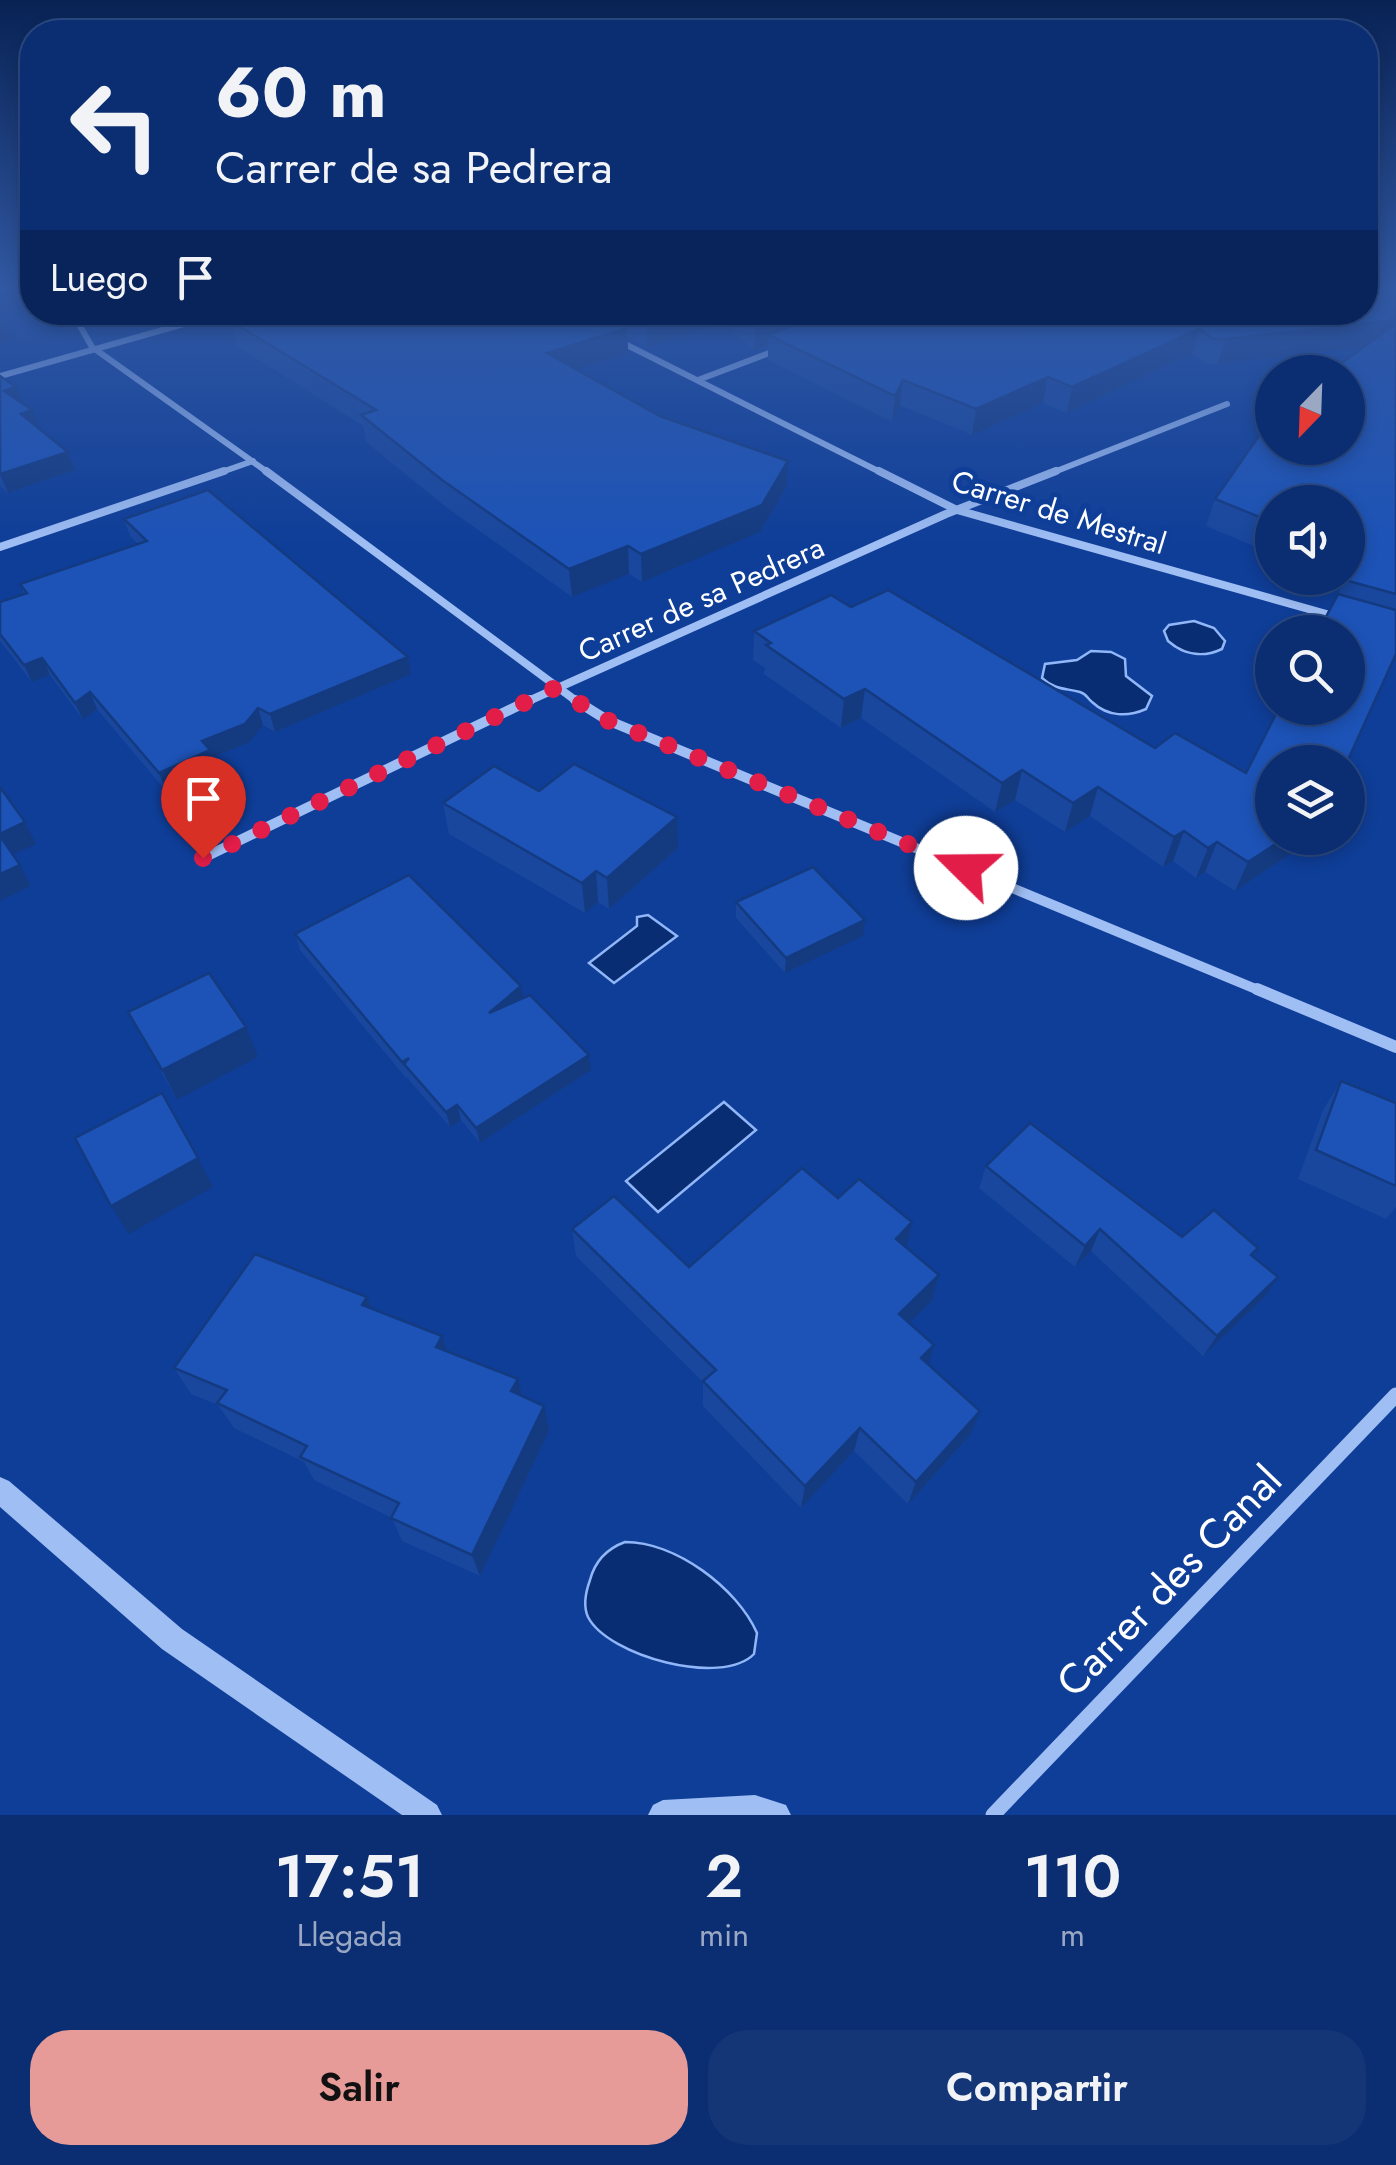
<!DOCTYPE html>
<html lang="es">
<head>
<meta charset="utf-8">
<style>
  body { margin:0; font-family:Jost,sans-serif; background:#143677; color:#f1f3f6; height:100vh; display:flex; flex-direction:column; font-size:38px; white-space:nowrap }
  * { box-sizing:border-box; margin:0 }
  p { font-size:32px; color:#9aa8c4 }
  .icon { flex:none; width:55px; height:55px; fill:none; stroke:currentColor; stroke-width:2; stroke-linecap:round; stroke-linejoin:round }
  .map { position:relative; height:1815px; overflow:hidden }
  .drawer { display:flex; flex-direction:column; background:#0b2e72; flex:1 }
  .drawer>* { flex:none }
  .top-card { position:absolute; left:20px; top:20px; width:1358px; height:305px; border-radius:40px; box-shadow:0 5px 15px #0003,0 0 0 2px #2b4a84; background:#0b2e72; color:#f1f3f6; overflow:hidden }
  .needle { width:65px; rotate:203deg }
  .tools { position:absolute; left:1255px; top:355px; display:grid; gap:20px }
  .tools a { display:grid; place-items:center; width:110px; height:110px; border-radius:50%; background:#0b2e72; box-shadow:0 5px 15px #0003,0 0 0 2px #2b4a84; font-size:50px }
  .pin { position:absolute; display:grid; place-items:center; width:85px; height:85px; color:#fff; margin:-102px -42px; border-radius:50% 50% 50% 0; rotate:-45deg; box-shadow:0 0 10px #0007 }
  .pin .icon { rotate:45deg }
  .me { position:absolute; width:110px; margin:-55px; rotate:292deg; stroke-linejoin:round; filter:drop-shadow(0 0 8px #0008) }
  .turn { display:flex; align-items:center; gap:35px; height:210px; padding:0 30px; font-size:45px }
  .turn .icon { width:130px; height:130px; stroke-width:2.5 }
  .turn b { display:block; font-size:70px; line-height:85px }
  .then { display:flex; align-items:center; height:95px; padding:0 30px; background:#0003; gap:20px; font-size:38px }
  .eta { display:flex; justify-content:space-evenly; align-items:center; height:170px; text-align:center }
  .eta b { font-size:60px; font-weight:600; line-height:70px }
  .primary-button { display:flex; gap:20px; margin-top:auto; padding:20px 30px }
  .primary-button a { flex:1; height:115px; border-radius:40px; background:#e69b98; color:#111; font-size:40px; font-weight:600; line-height:115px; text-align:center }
  .primary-button a+a { background:#143677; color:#f1f3f6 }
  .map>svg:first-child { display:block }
  .water { fill:#092d73; stroke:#91b7f8; stroke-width:2.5 }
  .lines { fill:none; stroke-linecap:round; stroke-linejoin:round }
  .minor-far4 { stroke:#9fbef4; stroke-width:6 }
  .minor-far3 { stroke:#9fbef4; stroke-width:8 }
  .minor-far2 { stroke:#9fbef4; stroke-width:10 }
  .minor-far1 { stroke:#9fbef4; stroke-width:12 }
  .minor { stroke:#9fbef4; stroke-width:15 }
  .tertiary { fill:#9fbef4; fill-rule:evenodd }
  .wall { fill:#19479d }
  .shaded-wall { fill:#143a80 }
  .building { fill:#1d53b7; stroke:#143a80; stroke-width:2.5 }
  .route { stroke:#e11d48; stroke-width:18; stroke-dasharray:0 32.4 }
  .labels { text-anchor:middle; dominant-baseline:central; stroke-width:10; stroke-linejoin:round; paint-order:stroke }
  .far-street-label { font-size:30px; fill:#fff; stroke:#0f3e98 }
  .near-street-label { font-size:42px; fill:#fff; stroke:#0f3e98 }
</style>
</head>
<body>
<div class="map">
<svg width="1396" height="1815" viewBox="0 0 1396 1815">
  <rect width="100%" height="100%" fill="#0f3e98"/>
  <g class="water">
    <path d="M1194,621L1214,628L1225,641L1222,649C1203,658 1184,655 1168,641L1164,631L1169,625Z"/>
    <path d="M1091,651L1111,652L1125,659L1126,676L1152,696L1146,709C1128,717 1108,717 1092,702C1087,698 1087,694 1080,692C1065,688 1055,690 1042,678L1045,664L1077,660Z"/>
    <path d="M648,915L677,936L614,983L589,963L637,926V917Z"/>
    <path d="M724,1102L756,1130L658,1212L626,1181Z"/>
    <path d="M625,1542C676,1542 737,1588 757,1633L754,1654C722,1687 608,1656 588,1617C583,1606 586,1591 590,1580C595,1561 606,1549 625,1542Z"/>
  </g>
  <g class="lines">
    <g class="minor-far4">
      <path d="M72,312L92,347L270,474"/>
      <path d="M619,341L884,474"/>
      <path d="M0,376L226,312"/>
      <path d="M698,380L777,350"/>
      <path d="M216,474L253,461"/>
      <path d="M1049,474L1227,404"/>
    </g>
    <g class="minor-far3">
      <path d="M266,471L579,703"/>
      <path d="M879,471L957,510L1337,617"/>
      <path d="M0,547L224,471"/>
      <path d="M524,703L946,514L1056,471"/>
    </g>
    <g class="minor-far2">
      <path d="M575,700L607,720L1263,992"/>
      <path d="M203,858L530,700"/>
    </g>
    <path class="minor-far1" d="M1257,989L1396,1047"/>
    <path class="minor" d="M993,1815L1396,1395"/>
    <g class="tertiary">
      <path d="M0,1477L9,1481L182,1629L437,1805L442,1815H402L162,1649L0,1507Z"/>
      <path d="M755,1795L786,1805L791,1815H648L653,1805L663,1800Z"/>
    </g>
  </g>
  <g class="wall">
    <path d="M1396,290V654L1295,851L1235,891L1205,872L1196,878L1173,861L1163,867L1090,816L1065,832L1015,800L995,812L861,718L841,728L764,674L765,668L753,660L754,631L851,607L1155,748L1246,773L1346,578H1348V502H1272V547L1266,551L1206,526L1215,499L1364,347L1218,364H1206L1192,353L1067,413L1043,403L972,435L900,405L892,422L768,360V345L754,351L725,322L647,347L628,337V353L577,369L660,416L788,461L786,488L760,532L642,582L629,574L572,597L446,507L366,442L363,426L237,346L231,321L265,312H1365Z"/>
    <path d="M0,376L22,403L38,428L68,452L75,470L8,493L0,486Z"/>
    <path d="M124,519L408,657L411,674L275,732L263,725L250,742L213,757L216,768L166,791L97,709L83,720L50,675L32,682L0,641V602L24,594L20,584L138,544L130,536Z"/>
    <path d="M539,791L678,848L609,909L598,902L585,913L449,834L443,803Z"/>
    <path d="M736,902L863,936L785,973L736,918Z"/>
    <path d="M295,934L521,986L523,998L591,1070L480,1143L461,1120L450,1127L409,1080L408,1077L406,1078L300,950Z"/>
    <path d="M128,1012L258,1057L177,1100Z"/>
    <path d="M1341,1081L1396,1103V1207L1386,1219L1298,1179L1323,1110Z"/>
    <path d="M986,1166L1182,1237L1258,1248L1253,1257L1264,1298L1203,1356L1091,1251L1075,1267L979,1188Z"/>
    <path d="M838,1198L912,1222L906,1248L939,1275L932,1301L909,1323L934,1345L928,1365L980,1411L971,1434L908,1504L854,1451L801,1508L703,1406V1382L576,1256L572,1229L689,1267Z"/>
    <path d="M367,1297L372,1309L522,1396L549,1431L480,1576L402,1541L392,1518L314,1480L304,1462L234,1428L218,1405L191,1394L174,1368Z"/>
  </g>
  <g class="shaded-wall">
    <path d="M678,312H725V322L647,347L646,322Z"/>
    <path d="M792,312H855L768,335V345L754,351L755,326Z"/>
    <path d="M1396,320V337L1393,344L1218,364L1226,339Z"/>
    <path d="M6,322L12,339L0,343V324Z"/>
    <path d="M627,328L628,353L549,378L547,353Z"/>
    <path d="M1199,329L1192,353L1067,413L1072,387Z"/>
    <path d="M1048,377L1043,403L972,435L976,409Z"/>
    <path d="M903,380L900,405L892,422L895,396Z"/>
    <path d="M16,387L23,404L4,391Z"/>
    <path d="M32,410L39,428L21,414Z"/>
    <path d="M68,452L75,470L8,493L0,474Z"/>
    <path d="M788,461L786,488L760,532L642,582L641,554Z"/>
    <path d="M1272,533V546L1266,551Z"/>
    <path d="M628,546L629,574L572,597L569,569Z"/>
    <path d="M408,657L411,674L275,732L270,714Z"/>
    <path d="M42,658L50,675L32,682L24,665Z"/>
    <path d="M865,689L861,718L841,728L844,699Z"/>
    <path d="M90,692L97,709L83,720L75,703Z"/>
    <path d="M258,708L263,725L250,742L213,757L216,768L166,791L159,773L202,741Z"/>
    <path d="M1022,770L1015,800L995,812L1002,783Z"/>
    <path d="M1098,787L1090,816L1065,832L1073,803Z"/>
    <path d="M677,817L678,848L609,909L607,878Z"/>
    <path d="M25,822L36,844L10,856L0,834Z"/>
    <path d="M1184,831L1173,861L1163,867L1174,837Z"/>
    <path d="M1285,838H1303L1300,840L1295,851L1235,891L1248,862Z"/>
    <path d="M1217,842L1205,872L1196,878L1208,848Z"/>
    <path d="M20,865L31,886L0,901V874Z"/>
    <path d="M596,871L598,902L585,913L582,883Z"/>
    <path d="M865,920L863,936L785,973L786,958Z"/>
    <path d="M521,986L524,1002L489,1013Z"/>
    <path d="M246,1027L258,1057L177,1100L162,1070Z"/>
    <path d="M589,1055L591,1070L480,1143L476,1128Z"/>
    <path d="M457,1105L461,1120L450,1127L446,1112Z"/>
    <path d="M198,1158L213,1187L129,1234L111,1206Z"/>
    <path d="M912,1222L906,1249L896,1239Z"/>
    <path d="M1100,1229L1091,1251L1075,1267L1085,1246Z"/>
    <path d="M939,1275L932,1301L893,1339L899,1314Z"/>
    <path d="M1278,1277L1264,1298L1203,1356L1217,1336Z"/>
    <path d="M367,1297L378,1324L362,1305Z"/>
    <path d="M442,1336L450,1362L436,1347Z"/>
    <path d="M934,1345L927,1370L921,1358Z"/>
    <path d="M518,1379L524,1404L511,1391Z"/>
    <path d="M544,1406L549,1431L480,1576L472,1555Z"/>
    <path d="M980,1411L971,1434L908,1504L916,1482Z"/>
    <path d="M860,1428L854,1451L801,1508L805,1486Z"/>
  </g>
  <g class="building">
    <path d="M1365,290H1396V320L1226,339H1213L1199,329L1072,387L1048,377L976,409L903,380L895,396L768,335L829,312H1365Z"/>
    <path d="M265,312H596L627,328L547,353L660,416L788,461L762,505L641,554L628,546L569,569L442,480L361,415L376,410L231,321Z"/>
    <path d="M626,312H678L646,322Z"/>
    <path d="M741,312H792L755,326Z"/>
    <path d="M1396,324V594L1345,580L1348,578L1360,551L1348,546V502H1272V522L1215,499L1272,417V448H1348V372H1329Z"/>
    <path d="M0,376L16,387L4,391L32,410L21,414L68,452L0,474Z"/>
    <path d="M208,490L408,657L270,714L258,708L245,724L202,741L210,750L159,773L90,692L75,703L42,658L24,665L0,634V602L27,593L20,584L147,541L124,519Z"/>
    <path d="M888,590L1155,748L1175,733L1246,773L1279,708H1348V632H1318L1338,594L1396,610V654L1347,762H1272V838H1285L1248,862L1217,842L1208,848L1184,831L1174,837L1098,787L1073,803L1022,770L1002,783L865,689L844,699L766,645L771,643L754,631L831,595L851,607Z"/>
    <path d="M574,764L677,817L607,878L596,871L582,883L443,803L494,766L539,791Z"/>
    <path d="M0,787L25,822L0,834Z"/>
    <path d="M0,836L20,865L0,874Z"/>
    <path d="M813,867L865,920L786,958L736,902Z"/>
    <path d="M409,875L521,986L489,1013L530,995L589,1055L476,1128L457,1105L446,1112L404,1064L409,1058L402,1062L295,934Z"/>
    <path d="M209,973L246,1027L162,1070L128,1012Z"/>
    <path d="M1341,1081L1396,1103V1186L1316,1150Z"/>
    <path d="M162,1093L198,1158L111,1206L75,1138Z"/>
    <path d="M1030,1123L1182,1237L1214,1210L1258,1248L1251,1255L1278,1277L1217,1336L1100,1229L1085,1246L986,1166Z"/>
    <path d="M802,1168L838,1198L859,1179L912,1222L896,1239L939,1275L899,1314L934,1345L921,1358L980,1411L916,1482L860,1428L805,1486L703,1381L716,1370L572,1229L614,1196L689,1267Z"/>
    <path d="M255,1254L367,1297L362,1305L442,1336L436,1347L518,1379L511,1391L544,1406L472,1555L391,1518L399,1503L300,1457L307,1446L217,1403L227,1390L174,1368Z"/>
  </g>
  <linearGradient id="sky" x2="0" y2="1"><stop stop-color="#082254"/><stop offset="0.53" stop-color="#3158a2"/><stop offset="1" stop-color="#3158a2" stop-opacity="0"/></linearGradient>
  <rect width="1396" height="544" fill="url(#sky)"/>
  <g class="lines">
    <path class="route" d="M203,858L555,688L607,720L966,868"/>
  </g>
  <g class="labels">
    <g class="far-street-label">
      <text transform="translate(1059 512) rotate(17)">Carrer de Mestral</text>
      <text transform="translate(701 599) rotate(-24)">Carrer de sa Pedrera</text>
    </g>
    <g class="near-street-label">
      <text transform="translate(1169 1581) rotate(-46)">Carrer des Canal</text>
    </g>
  </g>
</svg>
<div class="tools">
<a><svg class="needle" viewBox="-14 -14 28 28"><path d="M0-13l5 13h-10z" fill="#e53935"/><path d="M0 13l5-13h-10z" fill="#9aa8c4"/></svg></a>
<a><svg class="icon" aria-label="sound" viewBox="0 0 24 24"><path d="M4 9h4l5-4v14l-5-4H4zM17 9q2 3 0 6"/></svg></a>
<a><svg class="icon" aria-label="search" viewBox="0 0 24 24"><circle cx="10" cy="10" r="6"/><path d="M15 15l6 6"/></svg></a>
<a><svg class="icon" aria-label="layers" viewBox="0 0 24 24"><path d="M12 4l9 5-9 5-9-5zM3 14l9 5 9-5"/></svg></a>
</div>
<div class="pin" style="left:203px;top:858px;background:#d93025"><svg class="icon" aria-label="arrive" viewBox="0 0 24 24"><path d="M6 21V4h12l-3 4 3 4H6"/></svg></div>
<svg class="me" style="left:966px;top:868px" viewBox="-20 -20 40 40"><circle r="19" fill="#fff"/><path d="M0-13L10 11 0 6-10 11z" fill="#e11d48"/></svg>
<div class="top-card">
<div class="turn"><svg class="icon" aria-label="left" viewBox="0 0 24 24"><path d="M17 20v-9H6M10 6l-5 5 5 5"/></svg><div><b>60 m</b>Carrer de sa Pedrera</div></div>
<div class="then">Luego<svg class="icon" aria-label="arrive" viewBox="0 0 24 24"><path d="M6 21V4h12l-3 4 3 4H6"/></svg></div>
</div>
</div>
<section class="drawer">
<div class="eta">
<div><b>17:51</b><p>Llegada</p></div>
<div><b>2</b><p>min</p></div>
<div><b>110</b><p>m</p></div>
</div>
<div class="primary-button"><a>Salir</a><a>Compartir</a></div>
</section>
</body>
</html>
